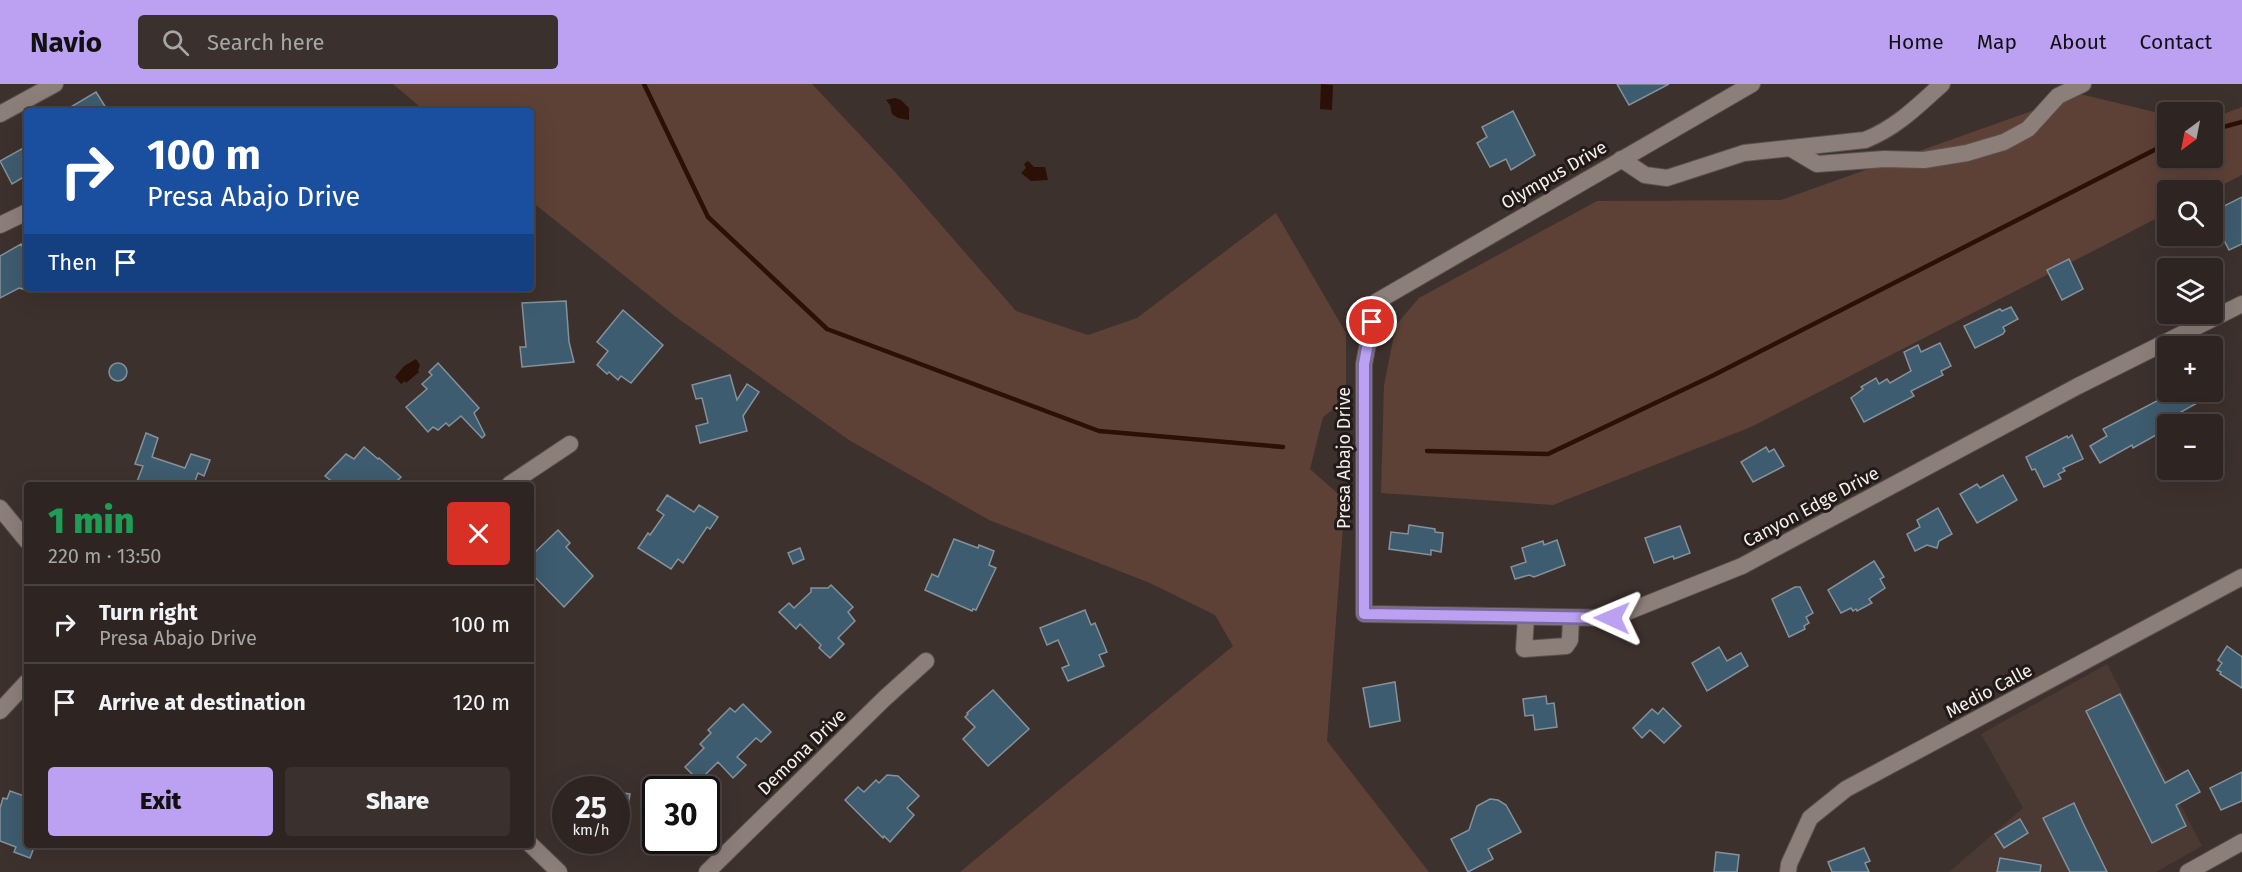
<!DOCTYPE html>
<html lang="en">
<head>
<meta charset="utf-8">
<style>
  body { margin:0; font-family:"Fira Sans",sans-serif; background:#3a312f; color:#f1f3f6; height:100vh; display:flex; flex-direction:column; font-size:22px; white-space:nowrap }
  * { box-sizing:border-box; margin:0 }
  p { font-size:20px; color:#a7a5a5 }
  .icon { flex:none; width:33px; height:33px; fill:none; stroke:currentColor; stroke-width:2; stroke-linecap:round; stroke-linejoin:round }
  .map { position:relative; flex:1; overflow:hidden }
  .drawer { position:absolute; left:24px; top:398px; width:510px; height:366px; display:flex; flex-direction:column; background:#2e2522; border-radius:6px; box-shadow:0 6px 24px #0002,0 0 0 2px #494240 }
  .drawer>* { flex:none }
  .banner { position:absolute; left:24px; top:24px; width:510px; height:183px; border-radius:6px; box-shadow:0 6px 24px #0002,0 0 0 2px #494240; background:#1a4fa0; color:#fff; overflow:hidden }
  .needle { width:39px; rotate:212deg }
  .tools { position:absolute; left:2157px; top:18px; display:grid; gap:12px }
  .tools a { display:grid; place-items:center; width:66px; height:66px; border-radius:6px; background:#2e2522; box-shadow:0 6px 24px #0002,0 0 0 2px #494240; font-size:30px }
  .speed { position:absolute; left:552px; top:692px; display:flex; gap:12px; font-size:30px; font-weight:700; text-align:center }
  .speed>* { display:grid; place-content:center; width:78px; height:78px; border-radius:50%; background:#2e2522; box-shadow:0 6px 24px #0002,0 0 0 2px #494240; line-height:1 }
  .speed small { font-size:15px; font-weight:400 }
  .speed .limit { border:3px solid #111; border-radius:9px; background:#fff; color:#111 }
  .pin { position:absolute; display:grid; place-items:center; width:51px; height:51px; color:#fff; margin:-26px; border:3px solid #fff; border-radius:50%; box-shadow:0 2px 6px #0007 }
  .me { position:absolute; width:66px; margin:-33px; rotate:271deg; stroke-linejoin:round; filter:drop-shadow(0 0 4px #0008) }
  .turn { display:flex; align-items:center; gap:21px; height:126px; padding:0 24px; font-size:27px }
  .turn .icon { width:78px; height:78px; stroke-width:2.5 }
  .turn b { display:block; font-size:42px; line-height:51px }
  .then { display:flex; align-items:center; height:57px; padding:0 24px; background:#0003; gap:12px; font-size:22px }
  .round { display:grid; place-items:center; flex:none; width:63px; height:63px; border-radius:6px; background:#3a312f }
  .overview { display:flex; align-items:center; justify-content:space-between; height:102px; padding:0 24px }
  h1 { font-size:36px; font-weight:800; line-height:45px; color:#1e9e55 }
  .button { display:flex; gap:12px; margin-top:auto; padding:12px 24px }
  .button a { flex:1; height:69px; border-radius:6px; background:#bca0f2; color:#111; font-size:24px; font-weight:800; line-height:69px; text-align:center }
  .button a+a { background:#3a312f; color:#f1f3f6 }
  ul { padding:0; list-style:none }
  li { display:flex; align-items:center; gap:18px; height:78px; padding:0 24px; border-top:2px solid #494240 }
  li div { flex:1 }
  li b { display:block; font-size:22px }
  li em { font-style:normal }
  header { display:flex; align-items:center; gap:36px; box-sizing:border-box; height:84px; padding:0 30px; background:#bca0f2; color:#111 }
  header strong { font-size:28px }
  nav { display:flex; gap:33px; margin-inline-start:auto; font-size:21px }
  .search { width:420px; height:54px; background:#3a312f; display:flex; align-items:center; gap:15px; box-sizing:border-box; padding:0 21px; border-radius:6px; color:#a7a5a5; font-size:22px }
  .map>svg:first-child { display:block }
  .built { fill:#4b3933 }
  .green { fill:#5e4136 }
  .water { fill:#2a1007 }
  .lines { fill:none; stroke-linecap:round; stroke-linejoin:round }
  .stream { stroke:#2a1007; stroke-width:4.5 }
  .building { fill:#3e5c6f; stroke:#85919a; stroke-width:1.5 }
  .minor-casing { stroke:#5b514d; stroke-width:18 }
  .minor { stroke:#8c7e79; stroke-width:16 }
  .route-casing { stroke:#7a689d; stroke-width:15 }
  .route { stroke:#bca0f2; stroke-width:10 }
  .labels { text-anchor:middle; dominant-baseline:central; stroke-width:6; stroke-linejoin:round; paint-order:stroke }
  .street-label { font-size:18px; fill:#f7efec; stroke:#201a18 }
</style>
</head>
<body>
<header>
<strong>Navio</strong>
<div class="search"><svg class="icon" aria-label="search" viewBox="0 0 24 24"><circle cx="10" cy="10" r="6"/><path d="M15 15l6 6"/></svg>Search here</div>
<nav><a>Home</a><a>Map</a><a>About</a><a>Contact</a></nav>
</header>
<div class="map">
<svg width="2242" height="788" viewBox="0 0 2242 788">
  <rect width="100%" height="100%" fill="#3d312d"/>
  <path class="built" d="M2107,580L2202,762L2156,788H1949L2023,724L1981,650Z"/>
  <g class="green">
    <path d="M393,0H812L895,88L1016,227L1088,251L1137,234L1276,129L1346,249V316L1323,333L1310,385L1345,416L1327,657L1429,788H960L1233,562L1215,531L1150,499L989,436L849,356L676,233L531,117V27H425Z"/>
    <path d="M2080,10L2167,31L2168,74H2212L2213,34L2242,23V91L2212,106H2168L2167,129L1751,343L1553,421L1381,409L1384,301L1396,241L1419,214L1597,117L1781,116Z"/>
  </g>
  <g class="water">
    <path d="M1321,0L1333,1L1332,26L1320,25Z"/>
    <path d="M895,14L901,16L909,24V36L898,34L892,30L890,21L886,16Z"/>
    <path d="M1028,77L1034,83H1045L1048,96L1031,97L1021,89L1026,84L1024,80Z"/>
    <path d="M416,275L420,281L418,286L419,288L406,299L405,297L401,300L395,293L404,282Z"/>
  </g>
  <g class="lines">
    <g class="stream">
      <path d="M644,0L708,133L827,245L1099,347L1283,363"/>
      <path d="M2212,46L2242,38"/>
      <path d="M1427,367L1548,370L1712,292L2168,59"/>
    </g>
  </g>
  <g class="building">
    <path d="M1617,0H1669L1629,21Z"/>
    <path d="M96,8L108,27H64Z"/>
    <path d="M1513,27L1535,71L1511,86L1506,75L1490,83L1477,59L1487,53L1482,43Z"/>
    <path d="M27,62V91L12,100L0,77Z"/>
    <path d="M2242,113V160L2229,166L2212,133V128Z"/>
    <path d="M21,160L27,170V194L23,205L19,204L0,214V172Z"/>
    <path d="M2069,175L2083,205L2062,216L2047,186Z"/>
    <path d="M566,217L569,258L574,278L522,283L520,263H526L522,219Z"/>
    <path d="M2011,223L2018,235L2003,243L2005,247L2003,250L1975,264L1964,242L2000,225L2002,227Z"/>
    <path d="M623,226L663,261L631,299L621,292L618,296L609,288L607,290L597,281L608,267L597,258Z"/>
    <path d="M1940,259L1951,282L1941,287L1943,291L1911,307L1914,312L1864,338L1851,314L1863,305L1861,303L1876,294L1879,300L1887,295L1890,299L1911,287L1904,268L1918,261L1921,268Z"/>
    <path d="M438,279L479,324L474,329L485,351L482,354L461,332L449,342L446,339L438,346L433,343L428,348L406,323L427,305L422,300L432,291L429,288Z"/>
    <circle cx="118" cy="288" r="9"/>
    <path d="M730,291L737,316L747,300L759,308L743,332L747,347L700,359L696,342L708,339L702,314L696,315L692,301Z"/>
    <path d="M2174,308H2194L2199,318L2181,328L2185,334L2174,340H2168V344L2149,355L2133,364L2132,361L2100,379L2090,362L2107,352L2103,345Z"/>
    <path d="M146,349L158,354L152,373L185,384L191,370L210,376L204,392L198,389L194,400H136L143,382L135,380Z"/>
    <path d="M2072,351L2083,375L2063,384L2065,387L2058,390L2061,395L2044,403L2035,385L2032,386L2026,373L2067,352L2068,354Z"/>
    <path d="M364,363L378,375L379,374L401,393L394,400H335L325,392L346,370L354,375Z"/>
    <path d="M1766,363L1769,368L1774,365L1784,382L1753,398L1741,378Z"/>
    <path d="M2003,391L2017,416L1977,439L1960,410L1977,400L1980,404Z"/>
    <path d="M667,411L694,428L699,421L718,433L710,445L707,443L683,479L678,475L671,485L638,464L648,449L650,451L664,431L657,426Z"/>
    <path d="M1938,424L1952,450L1939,457L1937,464L1927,461L1915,467L1907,450L1920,443L1917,436Z"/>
    <path d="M1409,441L1435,445V448L1443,449L1441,468L1431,466V471L1389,465L1391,448L1408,450Z"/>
    <path d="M1680,442L1690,469L1674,475L1673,472L1654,479L1645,454Z"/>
    <path d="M558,446L570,459L566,463L593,492L564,523L531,489V472Z"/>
    <path d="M954,455L978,464L979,461L994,467L989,481L996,484L976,526L973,525L972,527L925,506L932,490L938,493Z"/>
    <path d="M1557,456L1565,481L1534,493L1529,491L1515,495L1511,483L1526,478L1522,464L1543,457L1544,461Z"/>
    <path d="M800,464L804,475L793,480L788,469Z"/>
    <path d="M1874,477L1884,493L1880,495L1885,504L1869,515L1872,519L1857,527L1856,525L1853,527L1851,524L1841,529L1828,506Z"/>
    <path d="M831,501L853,523L848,528L855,537L838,554L844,560L830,574L819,564L821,561L800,540L796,545L779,528L789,519L794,524L811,508V504H828Z"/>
    <path d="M1795,503H1800L1813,529L1806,533L1809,539L1804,542L1805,545L1789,553L1772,515Z"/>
    <path d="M1085,526L1091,541L1095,539L1107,568L1099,571L1104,582L1068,597L1062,584L1069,581L1058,556L1047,561L1040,544Z"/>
    <path d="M2227,562L2242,573V604L2220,590L2221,588L2217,586L2222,579L2218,576Z"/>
    <path d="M1719,563L1727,577L1741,569L1748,582L1707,607L1692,579Z"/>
    <path d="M1395,598L1400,637L1370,643L1363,604Z"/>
    <path d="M993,606L1029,645L988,682L963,655L975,643L965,633L968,630L967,629Z"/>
    <path d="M2120,610L2165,699L2188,686L2200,708L2176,721L2186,742L2152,759L2086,627Z"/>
    <path d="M1546,612L1547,620L1554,619L1557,643L1535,646L1533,631L1525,632L1523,615Z"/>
    <path d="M743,620L771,648L761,658L756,654L737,673L746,681L733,694L718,678L699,697L685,683L704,664L700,660L711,649L708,646L730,624L735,628Z"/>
    <path d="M1663,624L1681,642L1664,659L1650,646L1642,654L1633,644L1652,625L1658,630Z"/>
    <path d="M2242,688V717L2221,726L2210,704Z"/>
    <path d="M887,691L898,692L919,712L907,724L914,731L890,758L884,752L883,754L845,716L858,703L864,708L876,696L879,699Z"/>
    <path d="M10,707L27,713V760L35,761L30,774L14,768L16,763L0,757V724L3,714L7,715Z"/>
    <path d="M616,708L630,710L623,749H616Z"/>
    <path d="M1490,715L1498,716L1506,721L1521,748L1488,765L1493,775L1468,788L1451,755L1469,746L1477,722Z"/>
    <path d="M2074,719L2083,739L2107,788H2070L2043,734Z"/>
    <path d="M2020,735L2028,749L2004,764L1995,750Z"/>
    <path d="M1864,764L1870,777L1865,779L1869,788H1832L1828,778Z"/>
    <path d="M1716,768L1739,771L1737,788H1714Z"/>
    <path d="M2000,774L2041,781L2040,788H1997Z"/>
  </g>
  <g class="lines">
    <defs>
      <g id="minor">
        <path d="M1752,0L1376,218L1364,280V530L1612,534L1742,482L2078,302L2242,220"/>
        <path d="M0,30L55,0"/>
        <path d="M1790,64L1817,80L1884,75L1924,76L1967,69L2004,58L2028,45L2058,12L2083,0"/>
        <path d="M1621,75L1645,91L1667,94L1744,69L1865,56C1896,44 1919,21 1942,0"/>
        <path d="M0,141L27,128"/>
        <path d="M510,400L570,360"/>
        <path d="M0,424L27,457"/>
        <path d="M1526,533L1524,565L1566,562L1570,556L1571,534"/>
        <path d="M0,627L27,598"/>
        <path d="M530,760L559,788"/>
        <path d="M707,788L885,614L926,577"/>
        <path d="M1788,788L1789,780L1810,734L1846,705L2242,493"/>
        <path d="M2188,788L2242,758"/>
      </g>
    </defs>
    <use href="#minor" class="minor-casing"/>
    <use href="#minor" class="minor"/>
  </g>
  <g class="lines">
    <defs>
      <path id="route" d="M1372,238L1364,280V530L1612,534"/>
    </defs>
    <use href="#route" class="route-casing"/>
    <use href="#route" class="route"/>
  </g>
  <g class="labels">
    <g class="street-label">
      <text transform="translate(1554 91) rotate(-30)">Olympus Drive</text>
      <text transform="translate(1344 374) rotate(-90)">Presa Abajo Drive</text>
      <text transform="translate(1811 423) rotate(-28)">Canyon Edge Drive</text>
      <text transform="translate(1989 607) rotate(-28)">Medio Calle</text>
      <text transform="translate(802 668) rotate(-44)">Demona Drive</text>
    </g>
  </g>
</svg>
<div class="tools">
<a><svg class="needle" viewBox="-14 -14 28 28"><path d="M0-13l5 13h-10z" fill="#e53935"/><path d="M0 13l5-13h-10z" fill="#a7a5a5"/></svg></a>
<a><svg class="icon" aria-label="search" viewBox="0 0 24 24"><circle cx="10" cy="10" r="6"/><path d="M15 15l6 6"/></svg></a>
<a><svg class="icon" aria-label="layers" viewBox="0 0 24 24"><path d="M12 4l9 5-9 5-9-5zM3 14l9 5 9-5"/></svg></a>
<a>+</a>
<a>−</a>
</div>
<div class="speed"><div>25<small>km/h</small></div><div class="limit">30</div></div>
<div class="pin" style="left:1372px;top:238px;background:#d93025"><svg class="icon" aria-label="arrive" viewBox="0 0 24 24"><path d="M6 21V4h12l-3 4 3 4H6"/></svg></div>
<svg class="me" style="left:1612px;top:534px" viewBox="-20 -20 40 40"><path d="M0-17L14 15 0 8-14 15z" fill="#bca0f2" stroke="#fff" stroke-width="4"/></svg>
<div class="banner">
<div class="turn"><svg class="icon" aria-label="right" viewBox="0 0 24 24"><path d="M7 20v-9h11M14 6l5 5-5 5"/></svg><div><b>100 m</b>Presa Abajo Drive</div></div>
<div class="then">Then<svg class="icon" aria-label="arrive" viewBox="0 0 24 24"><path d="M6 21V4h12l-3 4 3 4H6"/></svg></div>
</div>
<section class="drawer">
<div class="overview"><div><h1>1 min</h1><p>220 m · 13:50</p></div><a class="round" style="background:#d93025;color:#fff"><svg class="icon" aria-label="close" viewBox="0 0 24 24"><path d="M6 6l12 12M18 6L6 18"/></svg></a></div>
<ul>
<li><svg class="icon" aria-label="right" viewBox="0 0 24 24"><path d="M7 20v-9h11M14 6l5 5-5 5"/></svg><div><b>Turn right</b><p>Presa Abajo Drive</p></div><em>100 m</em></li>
<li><svg class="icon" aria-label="arrive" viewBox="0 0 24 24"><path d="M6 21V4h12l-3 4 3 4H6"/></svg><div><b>Arrive at destination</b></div><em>120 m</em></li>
</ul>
<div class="button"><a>Exit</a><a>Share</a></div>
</section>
</div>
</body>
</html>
